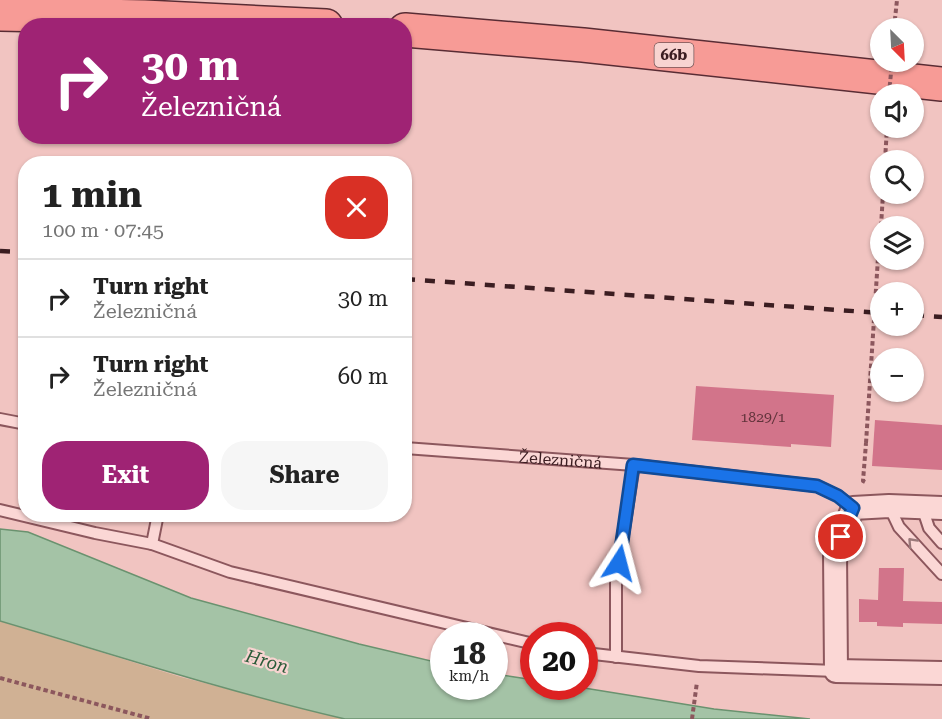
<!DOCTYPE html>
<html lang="en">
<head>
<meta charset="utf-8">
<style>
  body { margin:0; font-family:"Roboto Serif",serif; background:#f6f6f6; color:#222; height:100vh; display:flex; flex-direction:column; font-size:22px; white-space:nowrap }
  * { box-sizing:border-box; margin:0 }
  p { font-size:20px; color:#767676 }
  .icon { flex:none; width:33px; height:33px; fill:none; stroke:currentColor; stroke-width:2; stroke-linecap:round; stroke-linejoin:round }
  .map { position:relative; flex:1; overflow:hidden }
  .panel { position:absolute; left:18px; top:156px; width:394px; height:366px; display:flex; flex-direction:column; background:#fff; border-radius:24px; box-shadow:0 2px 4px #0004 }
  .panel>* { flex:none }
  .top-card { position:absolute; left:18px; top:18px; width:394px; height:126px; border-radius:24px; box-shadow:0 2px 4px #0004; background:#9f2374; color:#fff; overflow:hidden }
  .needle { width:39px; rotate:156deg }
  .controls { position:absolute; left:870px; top:18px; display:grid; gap:12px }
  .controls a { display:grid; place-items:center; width:54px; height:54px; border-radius:50%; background:#fff; box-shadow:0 2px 4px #0004; font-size:30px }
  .speed { position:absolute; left:430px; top:622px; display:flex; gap:12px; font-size:30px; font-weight:700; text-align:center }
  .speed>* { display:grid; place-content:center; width:78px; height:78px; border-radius:50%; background:#fff; box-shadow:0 2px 4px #0004; line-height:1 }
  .speed small { font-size:15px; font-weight:400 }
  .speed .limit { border:9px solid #d22; background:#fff; color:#111 }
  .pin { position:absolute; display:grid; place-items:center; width:51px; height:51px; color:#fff; margin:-26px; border:3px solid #fff; border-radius:50%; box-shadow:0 2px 6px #0007 }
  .me { position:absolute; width:66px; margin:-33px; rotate:9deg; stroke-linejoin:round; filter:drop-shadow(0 0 4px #0008) }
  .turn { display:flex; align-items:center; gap:21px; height:126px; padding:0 24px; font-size:27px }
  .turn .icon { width:78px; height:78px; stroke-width:2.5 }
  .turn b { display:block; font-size:42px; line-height:51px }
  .round { display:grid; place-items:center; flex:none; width:63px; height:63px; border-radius:24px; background:#f6f6f6 }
  .overview { display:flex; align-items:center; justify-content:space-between; height:102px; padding:0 24px }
  h1 { font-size:36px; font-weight:700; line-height:45px }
  .primary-button { display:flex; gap:12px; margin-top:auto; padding:12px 24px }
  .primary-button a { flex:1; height:69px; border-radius:24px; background:#9f2374; color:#fff; font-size:24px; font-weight:700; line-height:69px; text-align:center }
  .primary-button a+a { background:#f6f6f6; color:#222 }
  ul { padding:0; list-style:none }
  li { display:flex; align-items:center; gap:18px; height:78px; padding:0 24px; border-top:2px solid #e0e0e0 }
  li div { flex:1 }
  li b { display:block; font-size:22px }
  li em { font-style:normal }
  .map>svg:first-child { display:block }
  .green { fill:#d0b194 }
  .water { fill:#a4c3a6; stroke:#6a926f; stroke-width:1.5 }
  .building { fill:#d2748a }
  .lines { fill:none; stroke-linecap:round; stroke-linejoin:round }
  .service-casing { stroke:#8c575d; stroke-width:14 }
  .minor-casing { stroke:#8c575d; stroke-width:26 }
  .primary-casing { stroke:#592c34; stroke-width:36 }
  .path { stroke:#8c575d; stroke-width:4; stroke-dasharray:4.5 3; stroke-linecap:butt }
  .service { stroke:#fbd7d5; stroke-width:10 }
  .minor { stroke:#fbd7d5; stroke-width:22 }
  .primary { stroke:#f79b96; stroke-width:33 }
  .rail { stroke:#3b1d21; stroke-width:4.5; stroke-dasharray:10 10; stroke-linecap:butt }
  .path-bridge { stroke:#8c575d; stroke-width:4; stroke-dasharray:4.5 3; stroke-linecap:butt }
  .oneway { stroke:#9b7a7b }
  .route-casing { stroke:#114b97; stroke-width:15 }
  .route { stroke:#1a73e8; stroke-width:10 }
  .labels { text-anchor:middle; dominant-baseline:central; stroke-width:4.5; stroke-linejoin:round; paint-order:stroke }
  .number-label { font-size:14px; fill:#61333b }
  .shield { fill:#f8d4d1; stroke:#745456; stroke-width:1.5 }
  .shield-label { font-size:15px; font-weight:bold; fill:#3b1d21 }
  .street-label { font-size:16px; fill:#3b1d21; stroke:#f8d4d1 }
  .water-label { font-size:18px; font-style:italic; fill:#2b5b39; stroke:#f8d4d1 }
</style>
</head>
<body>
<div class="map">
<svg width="942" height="719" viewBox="0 0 942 719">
  <rect width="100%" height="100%" fill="#f1c4c1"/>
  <path class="green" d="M0,621L181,677L345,719H0Z"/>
  <path class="water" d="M0,529L28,532L191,598L359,644L444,664V687H495V674L534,680V687H578L714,709L810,719H345C228,692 115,655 0,621Z"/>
  <g class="building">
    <path d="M696,386L834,395L831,447L791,444V447L692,440Z"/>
    <path d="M875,420L942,425V470L872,466Z"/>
    <path d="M879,568H904L903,601L942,602V624L903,623V627L877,626V622H859V599L878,600Z"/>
  </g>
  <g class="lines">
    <defs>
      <g id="service">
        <path d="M0,419L26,424"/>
        <path id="s1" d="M405,448L634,465L817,486L838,496L853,508"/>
        <path d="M889,506L899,527L942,574"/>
        <path d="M922,507L929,528L942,543"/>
        <path d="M0,510L95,533L152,544L230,572L534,644"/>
        <path d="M152,544L158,514"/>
        <path d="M585,653L699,666L836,671"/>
        <path d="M616,657V580L634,465"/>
      </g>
      <path id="minor" d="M942,508L889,506L853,508L835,552L836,671L942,673"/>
      <g id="primary">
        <path d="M0,14L144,17L326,26"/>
        <path d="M405,30L583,45L942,84"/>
      </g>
    </defs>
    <use href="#service" class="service-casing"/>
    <use href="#minor" class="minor-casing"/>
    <use href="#primary" class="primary-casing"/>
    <g class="path">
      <path d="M894,28L897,0"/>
      <path d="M885,160L887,128"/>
      <path d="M881,226L883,194"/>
      <path d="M865,482L863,481L866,443"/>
      <path d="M0,678L152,719"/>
      <path d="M692,719L697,682"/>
    </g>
    <use href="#service" class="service"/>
    <use href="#minor" class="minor"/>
    <use href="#primary" class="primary"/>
    <g class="rail">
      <path d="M0,251L26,252"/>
      <path d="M405,279L880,313"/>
      <path d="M914,315L942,317"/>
    </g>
    <g class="path-bridge">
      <path d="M889,94L892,62"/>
      <path d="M866,443L880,227"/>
    </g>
  </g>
  <defs><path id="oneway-chevron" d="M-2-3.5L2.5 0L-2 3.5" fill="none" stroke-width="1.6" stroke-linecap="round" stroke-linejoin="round" transform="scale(1.5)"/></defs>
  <use class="oneway" href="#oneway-chevron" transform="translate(912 542) rotate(-133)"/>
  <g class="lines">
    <defs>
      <path id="route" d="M619,563L633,465L817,486L838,496L853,508L841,537"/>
    </defs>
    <use href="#route" class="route-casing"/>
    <use href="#route" class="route"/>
  </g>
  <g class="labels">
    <g class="number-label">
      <text x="763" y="417">1829/1</text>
    </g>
    <rect class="shield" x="654.5" y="43" width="39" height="24" rx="4.5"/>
    <g class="shield-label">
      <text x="674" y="55">66b</text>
    </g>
    <g class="street-label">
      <text stroke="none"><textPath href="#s1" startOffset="156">Železničná</textPath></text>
    </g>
    <g class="water-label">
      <text transform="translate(267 661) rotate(16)">Hron</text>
    </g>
  </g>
</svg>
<div class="controls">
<a><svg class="needle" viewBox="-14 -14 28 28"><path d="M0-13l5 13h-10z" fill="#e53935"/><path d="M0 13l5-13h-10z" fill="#767676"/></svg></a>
<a><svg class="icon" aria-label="sound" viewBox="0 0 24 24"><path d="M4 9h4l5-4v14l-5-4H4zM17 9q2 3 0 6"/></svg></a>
<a><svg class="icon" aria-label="search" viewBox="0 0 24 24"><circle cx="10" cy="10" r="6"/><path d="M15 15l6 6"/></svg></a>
<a><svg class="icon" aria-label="layers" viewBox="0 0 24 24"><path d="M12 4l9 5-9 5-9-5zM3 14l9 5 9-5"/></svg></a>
<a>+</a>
<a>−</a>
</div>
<div class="speed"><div>18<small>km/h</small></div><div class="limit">20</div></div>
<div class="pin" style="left:841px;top:537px;background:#d93025"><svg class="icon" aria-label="arrive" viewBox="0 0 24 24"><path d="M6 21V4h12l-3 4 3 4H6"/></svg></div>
<svg class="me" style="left:619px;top:563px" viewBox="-20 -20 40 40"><path d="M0-17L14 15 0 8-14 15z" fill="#1a73e8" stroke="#fff" stroke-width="4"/></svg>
<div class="top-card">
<div class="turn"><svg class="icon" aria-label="right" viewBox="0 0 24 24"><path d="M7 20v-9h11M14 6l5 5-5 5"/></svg><div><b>30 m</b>Železničná</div></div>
</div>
<section class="panel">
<div class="overview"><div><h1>1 min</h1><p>100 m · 07:45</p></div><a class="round" style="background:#d93025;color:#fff"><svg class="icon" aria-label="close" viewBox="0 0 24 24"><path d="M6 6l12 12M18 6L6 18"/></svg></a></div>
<ul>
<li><svg class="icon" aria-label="right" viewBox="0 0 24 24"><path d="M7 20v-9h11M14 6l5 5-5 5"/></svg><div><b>Turn right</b><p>Železničná</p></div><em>30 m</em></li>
<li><svg class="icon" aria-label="right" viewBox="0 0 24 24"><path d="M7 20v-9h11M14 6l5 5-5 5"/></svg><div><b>Turn right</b><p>Železničná</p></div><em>60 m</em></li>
</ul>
<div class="primary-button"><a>Exit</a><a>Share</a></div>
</section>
</div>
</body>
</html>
